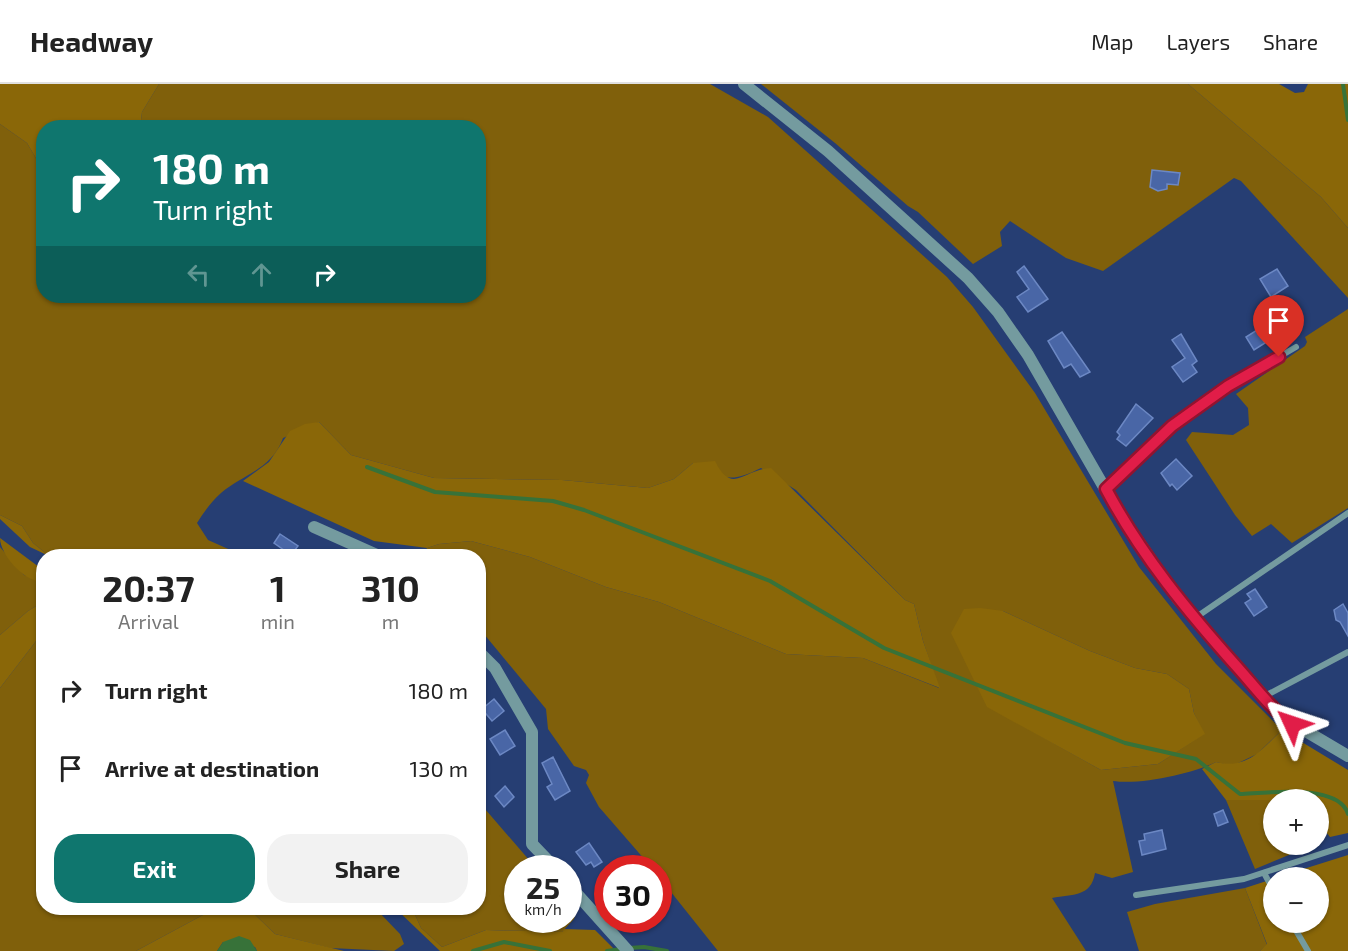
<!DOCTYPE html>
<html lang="en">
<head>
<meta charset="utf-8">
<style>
  body { margin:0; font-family:"Exo 2",sans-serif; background:#f2f2f2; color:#222; height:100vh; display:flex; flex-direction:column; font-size:22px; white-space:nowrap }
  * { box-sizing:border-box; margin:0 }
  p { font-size:20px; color:#767676 }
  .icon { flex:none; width:33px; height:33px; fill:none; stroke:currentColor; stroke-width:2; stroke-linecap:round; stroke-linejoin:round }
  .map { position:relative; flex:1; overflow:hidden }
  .drawer { position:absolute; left:36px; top:465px; width:450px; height:366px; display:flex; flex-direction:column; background:#fff; border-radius:24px; box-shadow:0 2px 4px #0004 }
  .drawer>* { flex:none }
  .banner { position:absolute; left:36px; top:36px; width:450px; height:183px; border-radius:24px; box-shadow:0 2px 4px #0004; background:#0f766e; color:#fff; overflow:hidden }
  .buttons { position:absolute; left:1263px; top:705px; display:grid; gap:12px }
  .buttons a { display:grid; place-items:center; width:66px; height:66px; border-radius:50%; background:#fff; box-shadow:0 2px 4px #0004; font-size:30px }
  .speed { position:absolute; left:504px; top:771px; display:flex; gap:12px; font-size:30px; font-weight:700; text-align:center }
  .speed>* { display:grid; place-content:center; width:78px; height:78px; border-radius:50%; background:#fff; box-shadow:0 2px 4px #0004; line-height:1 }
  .speed small { font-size:15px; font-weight:400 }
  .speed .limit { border:9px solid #d22; background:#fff; color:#111 }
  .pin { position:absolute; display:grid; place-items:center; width:51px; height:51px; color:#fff; margin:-62px -26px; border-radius:50% 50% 50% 0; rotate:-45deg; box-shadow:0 0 6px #0007 }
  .pin .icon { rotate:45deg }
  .me { position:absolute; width:66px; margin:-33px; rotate:312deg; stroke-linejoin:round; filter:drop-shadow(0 0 4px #0008) }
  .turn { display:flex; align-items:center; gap:21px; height:126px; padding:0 18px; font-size:27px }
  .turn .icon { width:78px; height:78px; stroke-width:2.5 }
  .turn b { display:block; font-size:42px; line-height:51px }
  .lanes { display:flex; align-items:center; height:57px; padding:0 18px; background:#0003; justify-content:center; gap:30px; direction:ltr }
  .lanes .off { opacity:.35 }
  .eta { display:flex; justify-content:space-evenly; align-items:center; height:102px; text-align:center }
  .eta b { font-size:36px; font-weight:700; line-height:42px }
  .primary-button { display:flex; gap:12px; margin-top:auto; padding:12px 18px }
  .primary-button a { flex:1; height:69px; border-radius:24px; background:#0f766e; color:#fff; font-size:24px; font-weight:700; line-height:69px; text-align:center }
  .primary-button a+a { background:#f2f2f2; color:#222 }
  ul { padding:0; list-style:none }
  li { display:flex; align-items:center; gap:18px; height:78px; padding:0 18px }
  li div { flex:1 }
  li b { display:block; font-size:22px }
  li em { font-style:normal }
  header { display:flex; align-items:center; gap:36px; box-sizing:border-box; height:84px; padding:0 30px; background:#fff; border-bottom:2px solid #e0e0e0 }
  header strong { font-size:28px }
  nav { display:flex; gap:33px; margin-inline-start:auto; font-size:21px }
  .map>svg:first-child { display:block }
  .green { fill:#80600b; fill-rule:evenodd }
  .forest { fill:#8a6708 }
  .water { fill:#377239 }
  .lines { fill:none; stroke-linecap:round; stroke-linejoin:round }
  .stream { stroke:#377239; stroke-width:4 }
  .building { fill:#4966a6; stroke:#6c88c4; stroke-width:1.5 }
  .service { stroke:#749b9f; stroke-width:6 }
  .minor { stroke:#749b9f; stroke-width:12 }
  .route-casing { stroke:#92132f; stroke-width:15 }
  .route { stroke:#e11d48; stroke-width:10 }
</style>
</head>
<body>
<header>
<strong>Headway</strong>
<nav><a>Map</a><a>Layers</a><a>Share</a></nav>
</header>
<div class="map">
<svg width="1348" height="867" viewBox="0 0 1348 867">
  <rect width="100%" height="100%" fill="#263e73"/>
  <g class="green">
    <path d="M159,0H710L768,33L947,193L973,223L1035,309L1139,483L1216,580L1282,646L1257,670L1232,682L1216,678C1191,690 1141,701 1113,697L1133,788L1112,794L1095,789C1091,813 1073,810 1052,814L1086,867H718L659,793L658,784H652L599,723L586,699L589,691L586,686L574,682L548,645L546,625L479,544L478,472H427L425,469L427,464L439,460L471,457L530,473L606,503L659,518L786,570L863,574L939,604L923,557L914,520L905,516L796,406L761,384C727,401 725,393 693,379L674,395L648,404L562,396L434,394L351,371L319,338L283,354C272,385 244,390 221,409C211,418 204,428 197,439L208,456L244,472H49L33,459L22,442L0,431V40L27,59L43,86L44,212H478V44H147L141,36L142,28ZM1003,527L1090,567L1135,584L1167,590L1189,605L1194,629L1204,650L1158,680L1101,686L987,622Z"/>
    <path d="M761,0H1188L1321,113L1348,144V214L1241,97L1234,94L1103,187L1066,174L1010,137L1000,148L1002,162L973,180L918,128L908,122L835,59Z"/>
    <path d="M1348,225V424L1292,459L1271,440L1252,452L1235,431L1186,356L1192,348L1233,351L1249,341L1248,324L1236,310L1305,262L1307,258L1305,253Z"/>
    <path d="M0,463L24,491L44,497L43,518L28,527L0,551Z"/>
    <path d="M43,548L44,824H216L136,867H0V604Z"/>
    <path d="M1297,714L1298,715L1274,716V760L1313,761L1255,785L1226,716Z"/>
    <path d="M479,718L536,784H518V836H568L569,818L576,828L574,835L562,848L486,846L442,863L421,844L412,824H478Z"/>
    <path d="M1245,804L1267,861L1260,867H1139L1127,828L1155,820Z"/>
    <path d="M248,824H375L400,850L404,860L394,867L330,864L275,850Z"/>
  </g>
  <g class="forest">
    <path d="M0,0H159L142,28L141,36L147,43L44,44L43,86L27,59L0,40Z"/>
    <path d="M1188,0H1279L1295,9L1304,8L1308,0H1348V144L1321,113Z"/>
    <path d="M319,338L351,371L434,394L562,396L648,404L674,395L693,379L715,377C732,412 744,385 771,384L905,516L914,520L923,557L940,604L863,574L786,570L659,518L606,503L530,473L471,457L439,460L427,464L374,457L243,397L269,378L290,347L305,340Z"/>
    <path d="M0,431L22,442L33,459L49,472L30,463L0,435Z"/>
    <path d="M0,454L43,486V497C26,500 0,471 0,454Z"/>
    <path d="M43,518V548L0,604V551L28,527Z"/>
    <path d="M980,524L1003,527L1090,567L1135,584L1167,590L1189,605L1194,629L1205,650L1158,680L1101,686L987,623L951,549L964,525Z"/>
    <path d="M1282,646L1348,686V749L1330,753L1319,739L1318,716H1226L1202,685L1216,678C1247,686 1261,666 1282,646Z"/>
    <path d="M1348,771V867H1260L1267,860L1245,804L1273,795L1274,838H1318V794L1278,793Z"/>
    <path d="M216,824H248L275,850L344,867H257L255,863L223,858L217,867H136Z"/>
    <path d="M395,824H412L421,844L442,863L486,846L562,848L564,845L595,846L616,867H440Z"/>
  </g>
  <path class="water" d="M239,852L250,856L257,867H217L223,858Z"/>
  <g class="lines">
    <g class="stream">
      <path d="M1343,0L1348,36"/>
      <path d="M367,383L435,408L553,417L584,426L770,497L884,564L1125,659L1196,675L1240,710C1266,709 1339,699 1348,730"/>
      <path d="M629,864L644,863L667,867"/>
      <path d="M473,867L504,858L550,867"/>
      <path d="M607,867L621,865"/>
    </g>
  </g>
  <g class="building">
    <path d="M1152,86L1180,89L1178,101L1167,100V105L1158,107L1150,103Z"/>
    <path d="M1024,182L1048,215L1028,228L1017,213L1029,205L1017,188Z"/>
    <path d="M1277,185L1288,202L1271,213L1260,195Z"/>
    <path d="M1257,246L1265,259L1254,266L1246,253Z"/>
    <path d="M1062,248L1090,288L1080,293L1071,280L1064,284L1048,257Z"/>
    <path d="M1181,250L1197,277L1192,281L1197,288L1183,298L1172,283L1185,274L1172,256Z"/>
    <path d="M1136,320L1153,334L1126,362L1117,355L1120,351L1117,348Z"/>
    <path d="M1176,375L1192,392L1177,406L1172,400L1170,402L1161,389Z"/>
    <path d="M280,450L298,462L291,471L274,459Z"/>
    <path d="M1255,505L1267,523L1254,532L1245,519L1251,515L1247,510Z"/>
    <path d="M1343,520L1348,529V552L1340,538L1336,536L1334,526Z"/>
    <path d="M494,615L504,627L492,637L482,625Z"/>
    <path d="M505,646L515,662L500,671L490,655Z"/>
    <path d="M553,673L570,707L555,716L547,703L552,700L542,679Z"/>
    <path d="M505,702L514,713L504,723L495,712Z"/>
    <path d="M1223,726L1228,738L1218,742L1214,730Z"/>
    <path d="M1162,746L1166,765L1142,771L1139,757L1145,756L1144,750Z"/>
    <path d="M589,759L602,778L594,783L591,778L586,781L576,768Z"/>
  </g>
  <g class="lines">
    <g class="service">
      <path d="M1106,405L1172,342L1229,302L1296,263"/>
      <path d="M1195,534L1348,429"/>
      <path d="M1263,613L1348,568"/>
      <path d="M1264,789L1274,807"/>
      <path d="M1136,811L1244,795L1348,761"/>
      <path d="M1291,838L1308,867"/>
    </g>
    <g class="minor">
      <path d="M744,0L828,67L968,194L998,228L1028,271L1116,424L1177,514L1282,633L1348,672"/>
      <path d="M314,443L379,472"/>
      <path d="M478,567L495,584L532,648V760L555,784"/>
      <path d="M568,800L628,867"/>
    </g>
  </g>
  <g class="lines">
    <defs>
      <path id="route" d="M1279,273L1228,302L1172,342L1106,405C1141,471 1188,528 1238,584C1255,603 1271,625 1292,640"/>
    </defs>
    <use href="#route" class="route-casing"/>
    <use href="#route" class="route"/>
  </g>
</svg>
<div class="buttons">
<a>+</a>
<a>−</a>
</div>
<div class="speed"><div>25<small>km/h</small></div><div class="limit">30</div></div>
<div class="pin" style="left:1279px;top:273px;background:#d93025"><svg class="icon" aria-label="arrive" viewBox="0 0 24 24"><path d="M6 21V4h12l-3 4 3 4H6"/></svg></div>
<svg class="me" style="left:1292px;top:640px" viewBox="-20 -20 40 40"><path d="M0-17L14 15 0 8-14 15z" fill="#e11d48" stroke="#fff" stroke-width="4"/></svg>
<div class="banner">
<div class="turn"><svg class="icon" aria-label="right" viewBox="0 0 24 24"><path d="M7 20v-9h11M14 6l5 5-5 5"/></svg><div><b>180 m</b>Turn right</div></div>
<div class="lanes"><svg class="icon off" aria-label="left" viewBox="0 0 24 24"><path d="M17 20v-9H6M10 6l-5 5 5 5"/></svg><svg class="icon off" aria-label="ahead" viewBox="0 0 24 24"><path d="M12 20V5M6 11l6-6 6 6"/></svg><svg class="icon" aria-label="right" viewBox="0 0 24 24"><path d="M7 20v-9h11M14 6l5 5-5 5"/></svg></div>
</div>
<section class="drawer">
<div class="eta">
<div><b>20:37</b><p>Arrival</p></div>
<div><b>1</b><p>min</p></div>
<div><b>310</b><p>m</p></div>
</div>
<ul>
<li><svg class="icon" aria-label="right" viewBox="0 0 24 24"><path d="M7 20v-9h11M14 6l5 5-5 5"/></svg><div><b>Turn right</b></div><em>180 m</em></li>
<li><svg class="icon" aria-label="arrive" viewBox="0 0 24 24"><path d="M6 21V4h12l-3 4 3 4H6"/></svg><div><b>Arrive at destination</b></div><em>130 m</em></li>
</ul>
<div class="primary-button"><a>Exit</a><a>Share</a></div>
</section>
</div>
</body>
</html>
